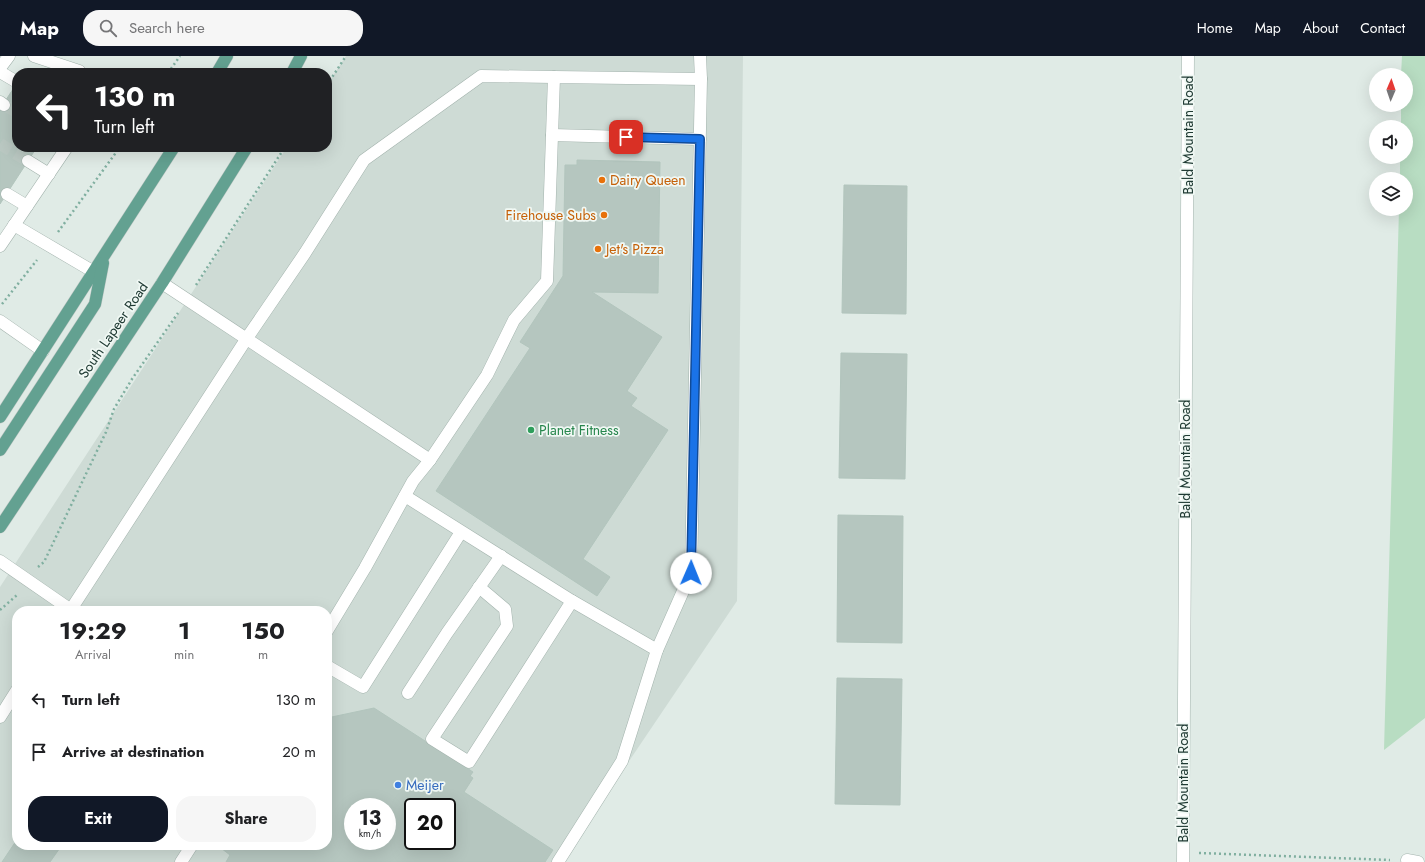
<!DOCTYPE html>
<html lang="en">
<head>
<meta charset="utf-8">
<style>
  body { margin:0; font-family:Jost,sans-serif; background:#f6f6f6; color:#202124; height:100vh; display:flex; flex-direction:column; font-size:15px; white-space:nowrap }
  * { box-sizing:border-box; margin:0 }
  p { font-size:13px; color:#757577 }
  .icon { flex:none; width:22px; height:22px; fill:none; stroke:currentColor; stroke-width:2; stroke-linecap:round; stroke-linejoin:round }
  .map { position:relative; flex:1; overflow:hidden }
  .panel { position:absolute; left:12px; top:550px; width:320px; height:244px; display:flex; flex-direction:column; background:#fff; border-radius:16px; box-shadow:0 4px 16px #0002 }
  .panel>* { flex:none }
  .top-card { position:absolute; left:12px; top:12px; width:320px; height:84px; border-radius:16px; box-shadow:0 4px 16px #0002; background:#202124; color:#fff; overflow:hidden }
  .needle { width:26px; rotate:2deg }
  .controls { position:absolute; left:1369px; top:12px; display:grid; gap:8px }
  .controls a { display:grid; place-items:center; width:44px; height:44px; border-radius:50%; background:#fff; box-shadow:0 4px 16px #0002; font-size:20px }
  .speed { position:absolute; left:344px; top:742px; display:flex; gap:8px; font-size:20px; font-weight:700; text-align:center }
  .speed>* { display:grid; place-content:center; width:52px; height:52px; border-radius:50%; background:#fff; box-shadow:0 4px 16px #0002; line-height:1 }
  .speed small { font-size:10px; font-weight:400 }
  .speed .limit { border:2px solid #111; border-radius:6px; background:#fff; color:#111 }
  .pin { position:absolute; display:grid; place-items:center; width:34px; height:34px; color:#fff; margin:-17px; border-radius:8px; box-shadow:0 2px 6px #0006 }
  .me { position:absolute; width:44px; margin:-22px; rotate:1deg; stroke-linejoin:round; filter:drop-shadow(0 0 3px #0008) }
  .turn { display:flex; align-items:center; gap:14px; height:84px; padding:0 16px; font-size:18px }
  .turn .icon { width:52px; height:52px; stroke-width:2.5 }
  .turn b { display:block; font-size:28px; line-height:34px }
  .eta { display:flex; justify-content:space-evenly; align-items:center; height:68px; text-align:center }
  .eta b { font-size:24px; font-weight:700; line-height:28px }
  .action { display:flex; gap:8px; margin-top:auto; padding:8px 16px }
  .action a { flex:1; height:46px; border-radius:16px; background:#111827; color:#fff; font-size:16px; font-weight:700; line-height:46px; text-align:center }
  .action a+a { background:#f6f6f6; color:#202124 }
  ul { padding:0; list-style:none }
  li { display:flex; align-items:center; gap:12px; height:52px; padding:0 16px }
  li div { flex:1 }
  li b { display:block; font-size:15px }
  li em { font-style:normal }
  header { display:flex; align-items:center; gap:24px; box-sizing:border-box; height:56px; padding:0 20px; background:#111827; color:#fff }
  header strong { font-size:19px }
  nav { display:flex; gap:22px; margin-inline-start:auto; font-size:14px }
  .search { width:280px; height:36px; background:#f6f6f6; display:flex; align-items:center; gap:10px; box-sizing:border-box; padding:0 14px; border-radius:16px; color:#757577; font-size:15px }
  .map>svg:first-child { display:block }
  .built { fill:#cedbd5; fill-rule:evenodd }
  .green { fill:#b8ddc2 }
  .building { fill:#b5c6bf; stroke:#b2c5bd; fill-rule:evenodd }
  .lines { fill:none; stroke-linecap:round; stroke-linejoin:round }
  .minor-tunnel { stroke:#bac8c2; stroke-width:12; stroke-dasharray:12 6; stroke-linecap:butt }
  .minor-casing { stroke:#a3b3ad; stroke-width:13 }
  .major-casing { stroke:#c1c8c6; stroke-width:13 }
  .path { stroke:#80afa0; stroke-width:2.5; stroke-dasharray:2 3; stroke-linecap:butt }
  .minor { stroke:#fff; stroke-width:12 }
  .major { stroke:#63a191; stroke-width:12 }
  .route-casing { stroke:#114b97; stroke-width:10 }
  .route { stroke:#1a73e8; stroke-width:7 }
  .food-dot { fill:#e8710a; stroke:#f0f8f4; stroke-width:1.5 }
  .leisure-dot { fill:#2e9e5b; stroke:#f0f8f4; stroke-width:1.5 }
  .shop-dot { fill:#3f7fe0; stroke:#f0f8f4; stroke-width:1.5 }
  .labels { text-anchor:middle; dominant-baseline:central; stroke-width:3.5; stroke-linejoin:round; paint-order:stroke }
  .street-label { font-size:14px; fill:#203b34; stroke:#f0f8f4 }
  .food-label { font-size:14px; fill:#c56008; stroke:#f0f8f4; text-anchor:start }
  .leisure-label { font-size:14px; fill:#27864d; stroke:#f0f8f4; text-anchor:start }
  .shop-label { font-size:14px; fill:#366cbe; stroke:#f0f8f4; text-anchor:start }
</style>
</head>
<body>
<header>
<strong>Map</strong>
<div class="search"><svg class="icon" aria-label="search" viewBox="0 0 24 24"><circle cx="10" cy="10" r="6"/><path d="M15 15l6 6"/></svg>Search here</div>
<nav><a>Home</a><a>Map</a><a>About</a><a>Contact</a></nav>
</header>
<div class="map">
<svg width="1425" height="806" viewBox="0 0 1425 806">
  <rect width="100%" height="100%" fill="#e0ebe6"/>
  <path class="built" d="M346,0H743L737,545L561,806H0V531L287,91H327V29ZM17,555H327V789H17ZM353,751H387V785H353ZM413,751H447V785H413Z"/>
  <path class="green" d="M1402,0H1425V662L1384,694L1399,153H1406V123H1400V101H1406V71H1401V49H1406V19H1401Z"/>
  <g class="building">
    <path d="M17,27V91H37L0,148V53Z"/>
    <path d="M577,104L660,106L658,237L592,236L662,281L627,335L637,342L631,350L668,374L583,503L610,521L597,540L436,435L530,292L520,286L563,220L565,109H577Z"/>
    <path d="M844,129L907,130L906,258L842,257Z"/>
    <path d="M841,297L907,298L905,423L839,422Z"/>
    <path d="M838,459L903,460L902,587L837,586Z"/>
    <path d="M837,622L902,623L900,749L835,748Z"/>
    <path d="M374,652L473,716L470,720L473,722L464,736L553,794L545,806H226L230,799L217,789H327V662ZM353,751H387V785H353ZM413,751H447V785H413Z"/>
    <path d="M16,785L17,789H23L27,791L28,789H62L50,806H2Z"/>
  </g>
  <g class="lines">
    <g class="minor-tunnel">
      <path d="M4,49L17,56"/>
      <path d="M0,88L28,105"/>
    </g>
    <defs>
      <g id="minor">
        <path d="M34,0L79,15V17"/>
        <path d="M0,12L9,0"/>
        <path d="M0,16L17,26"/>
        <path d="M0,46L4,49"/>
        <path d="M552,79L700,83"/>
        <path d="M28,105L49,118"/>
        <path d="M7,138L27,150"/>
        <path d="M14,169L94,216"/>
        <path d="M0,190L67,91"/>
        <path d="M162,227L430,404"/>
        <path d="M0,265L43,295"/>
        <path d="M405,440L572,545L657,594"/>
        <path d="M0,505L71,554"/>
        <path d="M479,531L505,553L507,570L432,683L469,706L572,545"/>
        <path d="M70,555L247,282L305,197L364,104L481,20L554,21"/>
        <path d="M327,575L365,512L413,425L430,404L487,319L514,264L547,225L554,21L701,23"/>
        <path d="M327,610L363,631L461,476"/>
        <path d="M408,637L447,577L501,500"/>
        <path d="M0,661L17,634"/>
        <path d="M1407,804L1418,806"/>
        <path d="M181,806L192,789"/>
        <path d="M558,806L622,705L657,594L691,517L701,23L700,0"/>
        <path d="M1183,806L1188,0"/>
      </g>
      <g id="major">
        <path d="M217,17L227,0"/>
        <path d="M292,17L301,0"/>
        <path d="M0,361L174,91"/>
        <path d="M0,394L95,248L103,207"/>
        <path d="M0,471L162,227L247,91"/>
      </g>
    </defs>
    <use href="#minor" class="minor-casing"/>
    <use href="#major" class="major-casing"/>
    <g class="path">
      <path d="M168,17L180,0"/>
      <path d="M327,29L346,0"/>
      <path d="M58,176L120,91"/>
      <path d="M196,229L285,91"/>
      <path d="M2,248L37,204"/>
      <path d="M38,511L44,506L106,376L114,353L132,323L178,257"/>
      <path d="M0,554L17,539"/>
      <path d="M1199,797L1390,804"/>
    </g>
    <use href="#minor" class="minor"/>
    <use href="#major" class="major"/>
  </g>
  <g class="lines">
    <defs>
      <path id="route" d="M626,81L700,83L691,517"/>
    </defs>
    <use href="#route" class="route-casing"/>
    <use href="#route" class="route"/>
  </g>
  <g class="food-dot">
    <circle cx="602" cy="124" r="4"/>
    <circle cx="604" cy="159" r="4"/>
    <circle cx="598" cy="193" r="4"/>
  </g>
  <circle class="leisure-dot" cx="531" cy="374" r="4"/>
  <circle class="shop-dot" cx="398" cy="729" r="4"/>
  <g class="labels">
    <g class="street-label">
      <text transform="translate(1188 79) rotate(-90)">Bald Mountain Road</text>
      <text transform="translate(113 274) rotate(-56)">South Lapeer Road</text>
      <text transform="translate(1185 403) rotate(-90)">Bald Mountain Road</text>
      <text transform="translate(1183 727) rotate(-90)">Bald Mountain Road</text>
    </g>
    <g class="food-label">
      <text x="610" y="124">Dairy Queen</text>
      <text x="596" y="159" text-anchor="end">Firehouse Subs</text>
      <text x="606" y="193">Jet's Pizza</text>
    </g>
    <g class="leisure-label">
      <text x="539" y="374">Planet Fitness</text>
    </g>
    <g class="shop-label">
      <text x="406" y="729">Meijer</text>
    </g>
  </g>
</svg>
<div class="controls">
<a><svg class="needle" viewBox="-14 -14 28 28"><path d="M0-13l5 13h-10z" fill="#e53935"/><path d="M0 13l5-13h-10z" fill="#757577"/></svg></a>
<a><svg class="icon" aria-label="sound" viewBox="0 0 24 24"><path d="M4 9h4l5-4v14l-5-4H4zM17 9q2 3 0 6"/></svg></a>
<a><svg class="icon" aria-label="layers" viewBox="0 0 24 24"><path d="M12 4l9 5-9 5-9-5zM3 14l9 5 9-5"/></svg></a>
</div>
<div class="speed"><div>13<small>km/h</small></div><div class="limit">20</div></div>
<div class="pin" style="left:626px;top:81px;background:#d93025"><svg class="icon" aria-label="arrive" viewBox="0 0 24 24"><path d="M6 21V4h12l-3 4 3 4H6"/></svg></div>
<svg class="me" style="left:691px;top:517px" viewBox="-20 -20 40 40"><circle r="19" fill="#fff"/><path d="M0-13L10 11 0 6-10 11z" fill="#1a73e8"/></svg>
<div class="top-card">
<div class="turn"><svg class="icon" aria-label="left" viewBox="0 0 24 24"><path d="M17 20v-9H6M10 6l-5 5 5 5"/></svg><div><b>130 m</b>Turn left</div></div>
</div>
<section class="panel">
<div class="eta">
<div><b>19:29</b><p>Arrival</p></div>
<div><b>1</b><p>min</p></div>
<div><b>150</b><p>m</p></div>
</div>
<ul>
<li><svg class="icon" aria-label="left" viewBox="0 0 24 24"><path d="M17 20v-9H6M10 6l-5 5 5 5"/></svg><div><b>Turn left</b></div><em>130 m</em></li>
<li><svg class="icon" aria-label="arrive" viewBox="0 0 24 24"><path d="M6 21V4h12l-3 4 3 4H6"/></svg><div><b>Arrive at destination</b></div><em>20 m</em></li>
</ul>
<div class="action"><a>Exit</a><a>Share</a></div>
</section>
</div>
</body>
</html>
